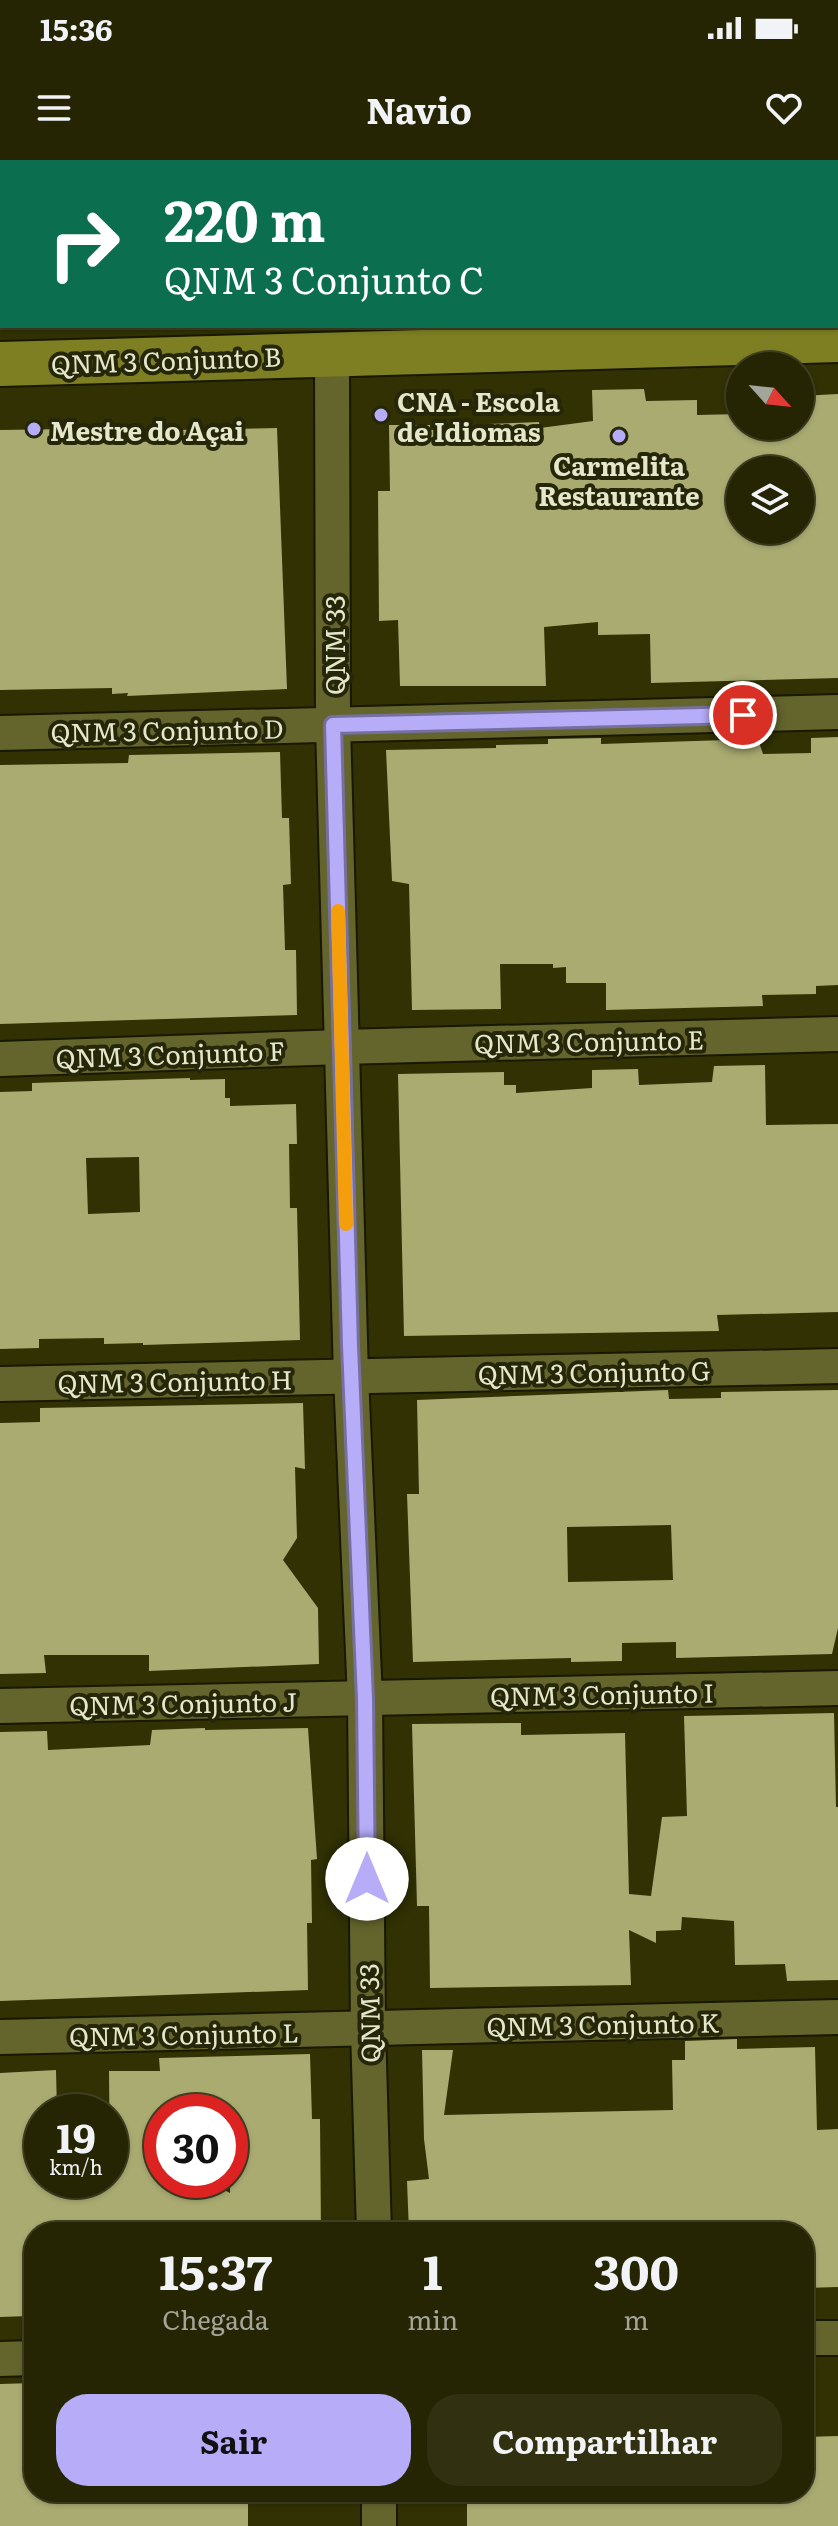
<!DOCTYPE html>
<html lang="pt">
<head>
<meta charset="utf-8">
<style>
  body { margin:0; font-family:Literata,serif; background:#313112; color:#f1f3f6; height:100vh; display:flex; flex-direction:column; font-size:30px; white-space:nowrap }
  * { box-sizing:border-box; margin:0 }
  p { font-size:26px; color:#a3a59a }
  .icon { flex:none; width:44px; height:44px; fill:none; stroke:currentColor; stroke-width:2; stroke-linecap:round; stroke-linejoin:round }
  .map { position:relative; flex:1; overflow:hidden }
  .drawer { position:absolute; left:24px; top:2062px; width:790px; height:280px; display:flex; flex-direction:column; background:#252503; border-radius:32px; box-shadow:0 2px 6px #0004,0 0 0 2px #424225 }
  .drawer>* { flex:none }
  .guide { position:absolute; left:0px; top:0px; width:838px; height:168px; box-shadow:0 2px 6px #0004,0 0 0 2px #424225; background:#0b6e4f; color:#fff; overflow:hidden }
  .needle { width:52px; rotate:117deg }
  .buttons { position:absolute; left:726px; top:192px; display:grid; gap:16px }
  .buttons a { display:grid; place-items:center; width:88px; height:88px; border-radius:50%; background:#252503; box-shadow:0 2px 6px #0004,0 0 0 2px #424225; font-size:40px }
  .speed { position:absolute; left:24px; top:1934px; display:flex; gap:16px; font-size:40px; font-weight:700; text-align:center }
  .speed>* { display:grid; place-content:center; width:104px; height:104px; border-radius:50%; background:#252503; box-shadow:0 2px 6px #0004,0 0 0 2px #424225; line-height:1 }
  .speed small { font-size:20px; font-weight:400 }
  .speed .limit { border:12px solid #d22; background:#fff; color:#111 }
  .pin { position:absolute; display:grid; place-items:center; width:68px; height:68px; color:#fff; margin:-34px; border:4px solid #fff; border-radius:50%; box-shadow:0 2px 8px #0007 }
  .me { position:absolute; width:88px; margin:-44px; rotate:0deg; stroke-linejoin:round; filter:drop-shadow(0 0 6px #0008) }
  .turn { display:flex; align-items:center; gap:28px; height:168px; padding:0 32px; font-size:36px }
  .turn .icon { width:104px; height:104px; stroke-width:2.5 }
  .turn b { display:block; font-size:56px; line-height:68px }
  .eta { display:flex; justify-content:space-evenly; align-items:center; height:136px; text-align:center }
  .eta b { font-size:48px; font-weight:700; line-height:56px }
  .action { display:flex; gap:16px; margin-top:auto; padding:16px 32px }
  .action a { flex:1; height:92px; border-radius:32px; background:#b6acf8; color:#111; font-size:32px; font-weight:700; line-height:92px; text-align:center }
  .action a+a { background:#313112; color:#f1f3f6 }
  .status { display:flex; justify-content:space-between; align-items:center; height:56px; padding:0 40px; background:#252503; direction:ltr }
  .status svg { height:22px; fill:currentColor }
  header { display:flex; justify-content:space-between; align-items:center; height:104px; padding:0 32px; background:#252503; font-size:36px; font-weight:700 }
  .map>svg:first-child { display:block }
  .building { fill:#a9ab71; fill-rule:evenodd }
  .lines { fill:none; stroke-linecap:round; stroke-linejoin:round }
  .minor-casing { stroke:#181800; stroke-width:38 }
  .major-casing { stroke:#181800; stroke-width:48 }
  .minor { stroke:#64652d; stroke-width:34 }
  .major { stroke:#7e7f22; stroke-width:44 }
  .route-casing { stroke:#7670a1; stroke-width:20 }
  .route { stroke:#b6acf8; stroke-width:14 }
  .slow { stroke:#f59e0b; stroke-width:14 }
  .poi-dot { fill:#b6acf8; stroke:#262709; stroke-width:3 }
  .labels { text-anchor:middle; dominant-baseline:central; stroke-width:8; stroke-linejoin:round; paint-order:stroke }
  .street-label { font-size:26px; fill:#e5e7ca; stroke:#262709 }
  .poi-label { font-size:26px; font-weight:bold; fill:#e5e7ca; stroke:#262709; text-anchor:start }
</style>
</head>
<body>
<div class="status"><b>15:36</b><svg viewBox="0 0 49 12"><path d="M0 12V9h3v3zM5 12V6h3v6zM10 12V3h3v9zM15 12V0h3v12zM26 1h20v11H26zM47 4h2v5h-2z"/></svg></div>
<header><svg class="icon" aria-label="menu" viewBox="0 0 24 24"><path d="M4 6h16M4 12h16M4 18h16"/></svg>Navio<svg class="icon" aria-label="heart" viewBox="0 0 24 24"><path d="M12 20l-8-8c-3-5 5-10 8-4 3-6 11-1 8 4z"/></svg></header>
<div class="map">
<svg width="838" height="2366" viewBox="0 0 838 2366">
  <rect width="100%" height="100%" fill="#313104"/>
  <g class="building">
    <path d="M644,229L646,241L697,240V255L740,254V266H800V236L838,234V518L651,523L650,474L598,475V462L544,467L546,526H400L398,460L379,461L378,331H390L389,265H430V270L488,269V264L539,262L540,268L593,261L592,230ZM740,310H800V370H740Z"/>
    <path d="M277,268L287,529L127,536L128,533L112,534V528L0,530V270L67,269L68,284L173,281V270Z"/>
    <path d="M838,577V825L816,826V834L762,835L763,846L606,850V823H566V807L553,808V804H500L501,849L412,850L409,724L392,721L386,590L496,588V585L548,584V579L601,578V584L758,579L763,594L811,593V578Z"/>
    <path d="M280,592L282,658H289L291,724L283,725L285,790H296L297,855L0,864V605L128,603L129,595Z"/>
    <path d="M765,905L766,965L838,964V1152L717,1155L719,1171L404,1176L398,914L504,912V925H516V933L592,928V910L638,909L639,925L712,922L714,906Z"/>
    <path d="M190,918V920L225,919V938H230V946L296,944L297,984H289L290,1048H297L300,1180L143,1185V1183L104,1184V1178L39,1179V1188L0,1189V932L32,931V923ZM139,997L140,1052L88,1054L86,998Z"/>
    <path d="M668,1230L669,1239L721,1238V1232L838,1230V1468L832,1494L676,1498V1482L622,1483V1501L571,1502V1498L413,1502L407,1334H419L417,1240ZM671,1365L673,1420L568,1422L567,1367Z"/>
    <path d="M303,1243L305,1309L295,1307L297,1378L283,1400L318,1448L319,1504L149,1511V1495H44L46,1513L0,1514V1263L40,1262V1248Z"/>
    <path d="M834,1553L836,1647H838V1820L787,1821L785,1804L735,1805L734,1761L682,1757L681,1770L656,1771V1783L629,1770L631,1825L430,1828L429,1746H417L412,1564L521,1563V1575L625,1573L629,1734L651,1736L662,1657L687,1656L684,1556Z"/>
    <path d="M205,1568V1570L308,1568L317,1699L311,1700L312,1763H307L308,1830L0,1841V1572L47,1571L48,1590L150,1585L152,1570Z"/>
    <path d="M737,1879V1889L815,1887L817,1970L838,1969V2127L804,2128V2072H694V2060H617V2072H409L407,2021L429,2019L424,1979L422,1890H453L444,1955L673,1950L672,1900H685V1881Z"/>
    <path d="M310,1894L312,1959H320L321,2072H34V2133H29L30,2156L0,2157V1913L56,1910L57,1952H42V2020H110L109,1911H160L159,1898ZM162,1952H230V2033L205,2020H162Z"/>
    <path d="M34,2223V2332H248V2366H0V2224Z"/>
    <path d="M838,2276V2366H467V2332H804V2277Z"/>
  </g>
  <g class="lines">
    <defs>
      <g id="minor">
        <path d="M333,0V2"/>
        <path d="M332,194L333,565L351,1216L365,1539L368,1869L374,2072"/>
        <path d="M0,573L838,552"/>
        <path d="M0,899L341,887L838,874"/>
        <path d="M0,1224L838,1206"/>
        <path d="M0,1546L838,1528"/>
        <path d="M0,1877L838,1857"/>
        <path d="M804,2178H838"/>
        <path d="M0,2199L34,2198"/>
        <path d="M379,2332V2366"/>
      </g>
      <g id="major">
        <path d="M836,81H838"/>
        <path d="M0,103H2"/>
        <path d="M0,204L838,180"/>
      </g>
    </defs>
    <use href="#minor" class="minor-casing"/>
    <use href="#major" class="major-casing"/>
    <use href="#minor" class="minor"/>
    <use href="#major" class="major"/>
  </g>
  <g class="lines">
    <defs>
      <path id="route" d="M367,1719L365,1539L350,1186L333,565L743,555"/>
    </defs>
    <use href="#route" class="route-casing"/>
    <use href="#route" class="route"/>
    <path class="slow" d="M338,751L346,1064"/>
  </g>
  <g class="poi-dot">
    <circle cx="381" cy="255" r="8"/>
    <circle cx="34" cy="269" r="8"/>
    <circle cx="619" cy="276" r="8"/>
  </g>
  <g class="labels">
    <g class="street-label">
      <text transform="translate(166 199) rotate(-2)">QNM 3 Conjunto B</text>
      <text transform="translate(333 485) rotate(-90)">QNM 33</text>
      <text transform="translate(167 569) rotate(-1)">QNM 3 Conjunto D</text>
      <text transform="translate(589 880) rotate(-1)">QNM 3 Conjunto E</text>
      <text transform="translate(170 893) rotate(-2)">QNM 3 Conjunto F</text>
      <text transform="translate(594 1211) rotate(-1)">QNM 3 Conjunto G</text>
      <text transform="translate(175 1220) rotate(-1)">QNM 3 Conjunto H</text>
      <text transform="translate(602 1533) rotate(-1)">QNM 3 Conjunto I</text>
      <text transform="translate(183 1542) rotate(-1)">QNM 3 Conjunto J</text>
      <text transform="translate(368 1853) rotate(-91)">QNM 33</text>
      <text transform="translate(603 1863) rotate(-1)">QNM 3 Conjunto K</text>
      <text transform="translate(184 1873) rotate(-1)">QNM 3 Conjunto L</text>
    </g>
    <g class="poi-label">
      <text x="397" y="240">CNA - Escola<tspan x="397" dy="30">de Idiomas</tspan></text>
      <text x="50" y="269">Mestre do Açai</text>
      <text x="619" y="304" text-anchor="middle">Carmelita<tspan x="619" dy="30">Restaurante</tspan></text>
    </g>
  </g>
</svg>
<div class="buttons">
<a><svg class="needle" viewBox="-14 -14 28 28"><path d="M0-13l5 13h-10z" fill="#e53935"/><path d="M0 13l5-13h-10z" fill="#a3a59a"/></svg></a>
<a><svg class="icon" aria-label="layers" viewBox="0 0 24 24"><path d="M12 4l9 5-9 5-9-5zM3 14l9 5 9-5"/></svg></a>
</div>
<div class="speed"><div>19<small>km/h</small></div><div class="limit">30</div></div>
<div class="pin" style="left:743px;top:555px;background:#d93025"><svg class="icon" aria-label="arrive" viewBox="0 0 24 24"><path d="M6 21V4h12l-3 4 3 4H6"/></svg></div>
<svg class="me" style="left:367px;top:1719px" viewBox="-20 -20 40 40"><circle r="19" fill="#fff"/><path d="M0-13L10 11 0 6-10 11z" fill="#b6acf8"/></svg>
<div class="guide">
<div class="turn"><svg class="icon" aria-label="right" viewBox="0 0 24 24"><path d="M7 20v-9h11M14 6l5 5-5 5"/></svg><div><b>220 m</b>QNM 3 Conjunto C</div></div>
</div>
<section class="drawer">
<div class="eta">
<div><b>15:37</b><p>Chegada</p></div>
<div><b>1</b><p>min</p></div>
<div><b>300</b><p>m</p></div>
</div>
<div class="action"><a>Sair</a><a>Compartilhar</a></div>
</section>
</div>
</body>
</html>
